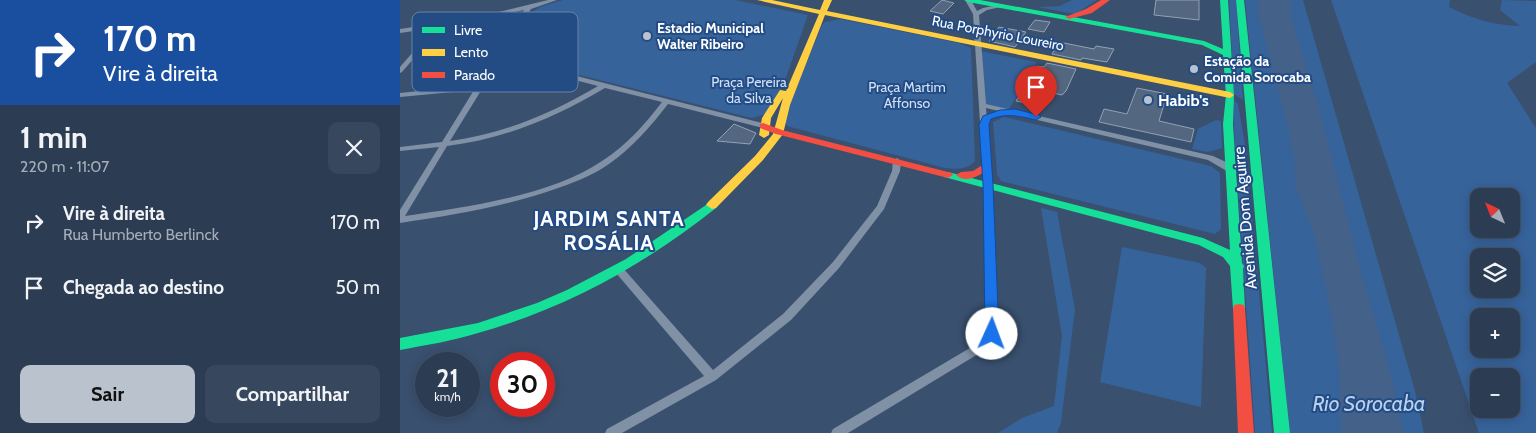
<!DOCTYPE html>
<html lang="pt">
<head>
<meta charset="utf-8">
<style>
  body { margin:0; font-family:Cabin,sans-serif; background:#37475d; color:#f1f3f6; height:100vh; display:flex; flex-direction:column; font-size:19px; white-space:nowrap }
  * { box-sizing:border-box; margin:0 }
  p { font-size:16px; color:#a6adb8 }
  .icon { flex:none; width:28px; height:28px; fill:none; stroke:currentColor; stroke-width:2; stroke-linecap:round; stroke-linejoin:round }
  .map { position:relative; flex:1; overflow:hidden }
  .sheet { display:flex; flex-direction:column; background:#2b3c53; width:400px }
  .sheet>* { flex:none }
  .hud { background:#1a4fa0; color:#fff; overflow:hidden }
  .needle { width:32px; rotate:317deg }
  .fabs { position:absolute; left:1070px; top:188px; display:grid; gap:10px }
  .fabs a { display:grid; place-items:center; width:50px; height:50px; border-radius:10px; background:#2b3c53; box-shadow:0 2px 12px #0003,0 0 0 1px #47566a; font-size:25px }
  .speed { position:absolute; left:15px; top:352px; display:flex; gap:10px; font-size:25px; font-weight:700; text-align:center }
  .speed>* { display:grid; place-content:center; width:65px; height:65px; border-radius:50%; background:#2b3c53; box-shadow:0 2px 12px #0003,0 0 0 1px #47566a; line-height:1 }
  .speed small { font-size:12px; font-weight:400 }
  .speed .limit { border:8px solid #d22; background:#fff; color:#111 }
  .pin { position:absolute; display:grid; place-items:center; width:42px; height:42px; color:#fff; margin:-51px -21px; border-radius:50% 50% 50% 0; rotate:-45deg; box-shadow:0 0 5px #0007 }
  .pin .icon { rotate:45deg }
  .me { position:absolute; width:55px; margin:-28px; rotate:2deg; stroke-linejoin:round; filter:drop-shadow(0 0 4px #0008) }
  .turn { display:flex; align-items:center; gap:18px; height:105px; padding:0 20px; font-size:22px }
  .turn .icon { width:65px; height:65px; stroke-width:2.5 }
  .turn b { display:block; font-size:35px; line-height:42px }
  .round { display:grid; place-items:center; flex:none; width:52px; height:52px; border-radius:10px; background:#37475d }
  .headline { display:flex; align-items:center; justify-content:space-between; height:85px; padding:0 20px }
  h1 { font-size:30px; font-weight:800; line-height:38px }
  .cta { display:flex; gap:10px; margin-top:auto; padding:10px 20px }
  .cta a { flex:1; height:58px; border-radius:10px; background:#bac2cd; color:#111; font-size:20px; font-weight:800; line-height:58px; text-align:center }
  .cta a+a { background:#37475d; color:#f1f3f6 }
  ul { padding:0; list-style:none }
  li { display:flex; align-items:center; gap:15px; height:65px; padding:0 20px }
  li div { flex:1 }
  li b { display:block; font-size:19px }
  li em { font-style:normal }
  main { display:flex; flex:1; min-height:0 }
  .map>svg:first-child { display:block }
  .green { fill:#37639b; fill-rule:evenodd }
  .water { fill:#446189 }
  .building { fill:#546780; stroke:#93a1b3 }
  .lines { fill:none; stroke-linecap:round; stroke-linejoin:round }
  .street { fill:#8090a5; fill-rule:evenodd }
  .fast { fill:#16e098; fill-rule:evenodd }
  .slow { fill:#ffcf43; fill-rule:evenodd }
  .jam { fill:#f24e42; fill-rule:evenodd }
  .route { fill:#1a73e8; stroke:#114b97 }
  .poi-dot { fill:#bac2cd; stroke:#234c85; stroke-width:2 }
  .labels { text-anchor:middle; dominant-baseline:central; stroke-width:4; stroke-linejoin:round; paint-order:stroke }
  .far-poi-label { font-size:14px; font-weight:bold; fill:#fff; stroke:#234c85; text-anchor:start }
  .far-street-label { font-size:14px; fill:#fff; stroke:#234c85 }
  .far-park-label { font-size:14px; fill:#d0e1f7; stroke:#234c85 }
  .poi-label { font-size:16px; font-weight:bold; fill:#fff; stroke:#234c85; text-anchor:start }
  .street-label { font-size:16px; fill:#fff; stroke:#234c85 }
  .district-label { font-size:21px; font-weight:bold; letter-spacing:1px; fill:#fff; stroke:#234c85 }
  .near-water-label { font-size:21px; font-style:italic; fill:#b8d1f0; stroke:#234c85 }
  .key { fill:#234c85; stroke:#6582aa; stroke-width:1 }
  .key-label { font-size:14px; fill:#fff }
</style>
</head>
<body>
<main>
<section class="sheet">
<div class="hud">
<div class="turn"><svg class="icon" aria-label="right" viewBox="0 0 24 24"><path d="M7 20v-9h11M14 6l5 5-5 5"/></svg><div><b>170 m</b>Vire à direita</div></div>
</div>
<div class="headline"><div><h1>1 min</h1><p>220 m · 11:07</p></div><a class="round"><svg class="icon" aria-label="close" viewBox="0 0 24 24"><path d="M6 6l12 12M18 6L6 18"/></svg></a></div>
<ul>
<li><svg class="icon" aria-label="right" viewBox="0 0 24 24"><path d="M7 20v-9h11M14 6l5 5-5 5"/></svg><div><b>Vire à direita</b><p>Rua Humberto Berlinck</p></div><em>170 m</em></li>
<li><svg class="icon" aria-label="arrive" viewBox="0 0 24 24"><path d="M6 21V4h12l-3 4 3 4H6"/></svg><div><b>Chegada ao destino</b></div><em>50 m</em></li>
</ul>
<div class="cta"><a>Sair</a><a>Compartilhar</a></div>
</section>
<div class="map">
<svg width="1136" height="433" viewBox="0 0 1136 433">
  <rect width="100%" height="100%" fill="#39506f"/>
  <g class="green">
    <path d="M163,0H335L408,15L384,83L366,114L352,118L107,57L129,14L140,7Z"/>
    <path d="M672,0H697L675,14L637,7L660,6Z"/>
    <path d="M829,0H836L843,100L834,94Z"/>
    <path d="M845,0H903L1015,391L1024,433H890Z"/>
    <path d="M931,0H1050L1049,7C1073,19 1093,25 1120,26L1100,10L1102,0L1136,1V62L1107,83L1136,128V433H1079ZM1079,196H1111V229H1079ZM1079,256H1111V289H1079ZM1079,316H1111V349H1079ZM1079,376H1111V409H1079Z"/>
    <path d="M440,19L559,43L571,48L575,161C568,170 556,169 545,168L387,126L384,119L422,25L425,22Z"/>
    <path d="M580,51L636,62V65L609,109L585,104Z"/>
    <path d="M833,99L838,104L846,150L872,433H855L835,147Z"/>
    <path d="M604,117L811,166L820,173L821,229L815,234L601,181L597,174L593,122Z"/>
    <path d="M816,120L821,121L822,148L808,152L792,149L798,129Z"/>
    <path d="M641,208L657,212L675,309L661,423L657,433H598L622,418L654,406L662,336Z"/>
    <path d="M722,247L800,263L806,268L801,407L700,382Z"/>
  </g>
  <path class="water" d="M858,0H890L893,24L918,105L962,275L991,375L1003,433H941L939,365L930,308L916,241L895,183L894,159L888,128L859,18Z"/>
  <g class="building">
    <path d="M542,0L554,3L543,14L530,11Z"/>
    <path d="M756,0H799V20L754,15Z"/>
    <path d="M635,20L650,22L644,32L628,29Z"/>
    <path d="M599,27L626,32L615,47L589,41Z"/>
    <path d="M659,42L694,49L696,46L714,49L707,62L682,58L681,60L652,54Z"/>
    <path d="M647,63L676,69L666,91L662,95L643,91L635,105L616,101L637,66L644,67Z"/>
    <path d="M737,88L767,94L759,121L794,129L791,142L699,122L704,109L727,114Z"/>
    <path d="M334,124L356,133L350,144L317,141Z"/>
  </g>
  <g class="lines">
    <g class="street">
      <path d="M148,0H157L131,9L101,57L139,67H144L145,68L366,124L367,126L363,128L268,104C251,126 232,148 209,164C195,174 178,181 161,187C109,206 55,215 0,223V210L39,147L0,151V147L42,142L74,90L0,97V93L77,85L124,10L41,27L2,72L0,73V67L34,28L0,33V29L78,17ZM99,60L133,69L106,79L85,84ZM140,71L198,86C152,113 104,134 50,141L82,89L110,82ZM205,88L262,102C245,124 226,146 202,161C150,196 66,207 5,216L47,146C105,139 156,117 205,88Z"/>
      <path d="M565,0H571L577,11L583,8L602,4L605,6L587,10L579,15L586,104L813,156L826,162L834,170L830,173L808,160L586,108L592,184L597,333L588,348L448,433H431L433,429L580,342L587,332L584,184L573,14Z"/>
      <path d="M497,158L501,161L500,171L484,209L439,268L391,320L316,380L222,433H205L207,429L304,376L216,273L214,270L216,267H222L313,370L383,314L433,262L477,206L492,171L493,161Z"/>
    </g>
    <g class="fast">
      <path d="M564,0H580L804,41L823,49L820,0H828L834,95L833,124L842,263L844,266L843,269L845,309L844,313L839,314L834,313L833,309L830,266L823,257L799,245L544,177L543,175L548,172L803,238L830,250L823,124L826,95L823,55L802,45L568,2Z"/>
      <path d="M836,0H844L890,433H874Z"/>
      <path d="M312,201L318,205L316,208C244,265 167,308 78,333C53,341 26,345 0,350V338L78,323L137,303L167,290L226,259Z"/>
    </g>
    <path class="slow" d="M357,0H372L420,10L424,0H432L427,11L830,92L834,95L830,98L425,15L390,105L383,134L363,160L316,208L312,209L306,205L308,202L355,156L373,134L383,98L371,118L369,135L364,138L359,135L362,118L380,90L386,91L419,14Z"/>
    <g class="jam">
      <path d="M701,0H710L692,13L669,19L665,17L686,9Z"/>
      <path d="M363,123L382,130L552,173L553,175L548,178L376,134L360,128V124Z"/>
      <path d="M587,162L592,165C584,174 566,185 556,175L561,172L573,171Z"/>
      <path d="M839,304L844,305L845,309L854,433H838L833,309L834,305Z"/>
    </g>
  </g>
  <path class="route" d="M615,109L639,115L641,117L636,120C619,116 607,113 591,119L589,125L593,184L599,334L597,337L592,339L587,337L585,334L583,184L579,125L583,116L600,110Z"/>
  <g class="poi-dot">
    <circle cx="247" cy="36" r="5"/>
    <circle cx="794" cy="69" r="5"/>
    <circle cx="748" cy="100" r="5"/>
  </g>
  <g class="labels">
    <g class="far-poi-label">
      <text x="257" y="28">Estadio Municipal<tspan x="257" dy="16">Walter Ribeiro</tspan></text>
      <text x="804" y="61">Estação da<tspan x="804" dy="16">Comida Sorocaba</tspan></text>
    </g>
    <g class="far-street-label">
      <text transform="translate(598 33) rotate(11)">Rua Porphyrio Loureiro</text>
    </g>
    <g class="far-park-label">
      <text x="349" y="82">Praça Pereira<tspan x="349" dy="16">da Silva</tspan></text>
      <text x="507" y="87">Praça Martim<tspan x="507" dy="16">Affonso</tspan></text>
    </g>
    <g class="poi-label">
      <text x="758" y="100">Habib's</text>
    </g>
    <g class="street-label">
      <text transform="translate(845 218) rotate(-95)">Avenida Dom Aguirre</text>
    </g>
    <g class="district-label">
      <text x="209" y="218">JARDIM SANTA<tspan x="209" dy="24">ROSÁLIA</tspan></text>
    </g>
    <g class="near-water-label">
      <text x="969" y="403">Rio Sorocaba</text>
    </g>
  </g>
  <rect x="12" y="12" width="166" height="80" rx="8" class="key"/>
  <rect x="22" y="27" width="23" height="6" fill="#16e098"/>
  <rect x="22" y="49" width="23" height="7" fill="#ffcf43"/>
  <rect x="22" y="72" width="23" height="6" fill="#f24e42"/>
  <g class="key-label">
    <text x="54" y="35">Livre</text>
    <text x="54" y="57">Lento</text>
    <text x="54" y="80">Parado</text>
  </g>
</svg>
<div class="fabs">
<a><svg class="needle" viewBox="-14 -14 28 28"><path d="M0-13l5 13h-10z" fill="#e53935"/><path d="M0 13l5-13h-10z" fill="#a6adb8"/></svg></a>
<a><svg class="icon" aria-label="layers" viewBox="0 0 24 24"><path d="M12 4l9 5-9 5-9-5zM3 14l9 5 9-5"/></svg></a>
<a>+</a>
<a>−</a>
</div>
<div class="speed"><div>21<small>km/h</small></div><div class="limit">30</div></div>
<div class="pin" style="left:636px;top:117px;background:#d93025"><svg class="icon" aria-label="arrive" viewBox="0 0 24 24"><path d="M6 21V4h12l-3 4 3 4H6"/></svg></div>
<svg class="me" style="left:592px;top:334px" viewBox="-20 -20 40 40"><circle r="19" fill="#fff"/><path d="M0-13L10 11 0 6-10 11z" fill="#1a73e8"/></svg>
</div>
</main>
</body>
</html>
